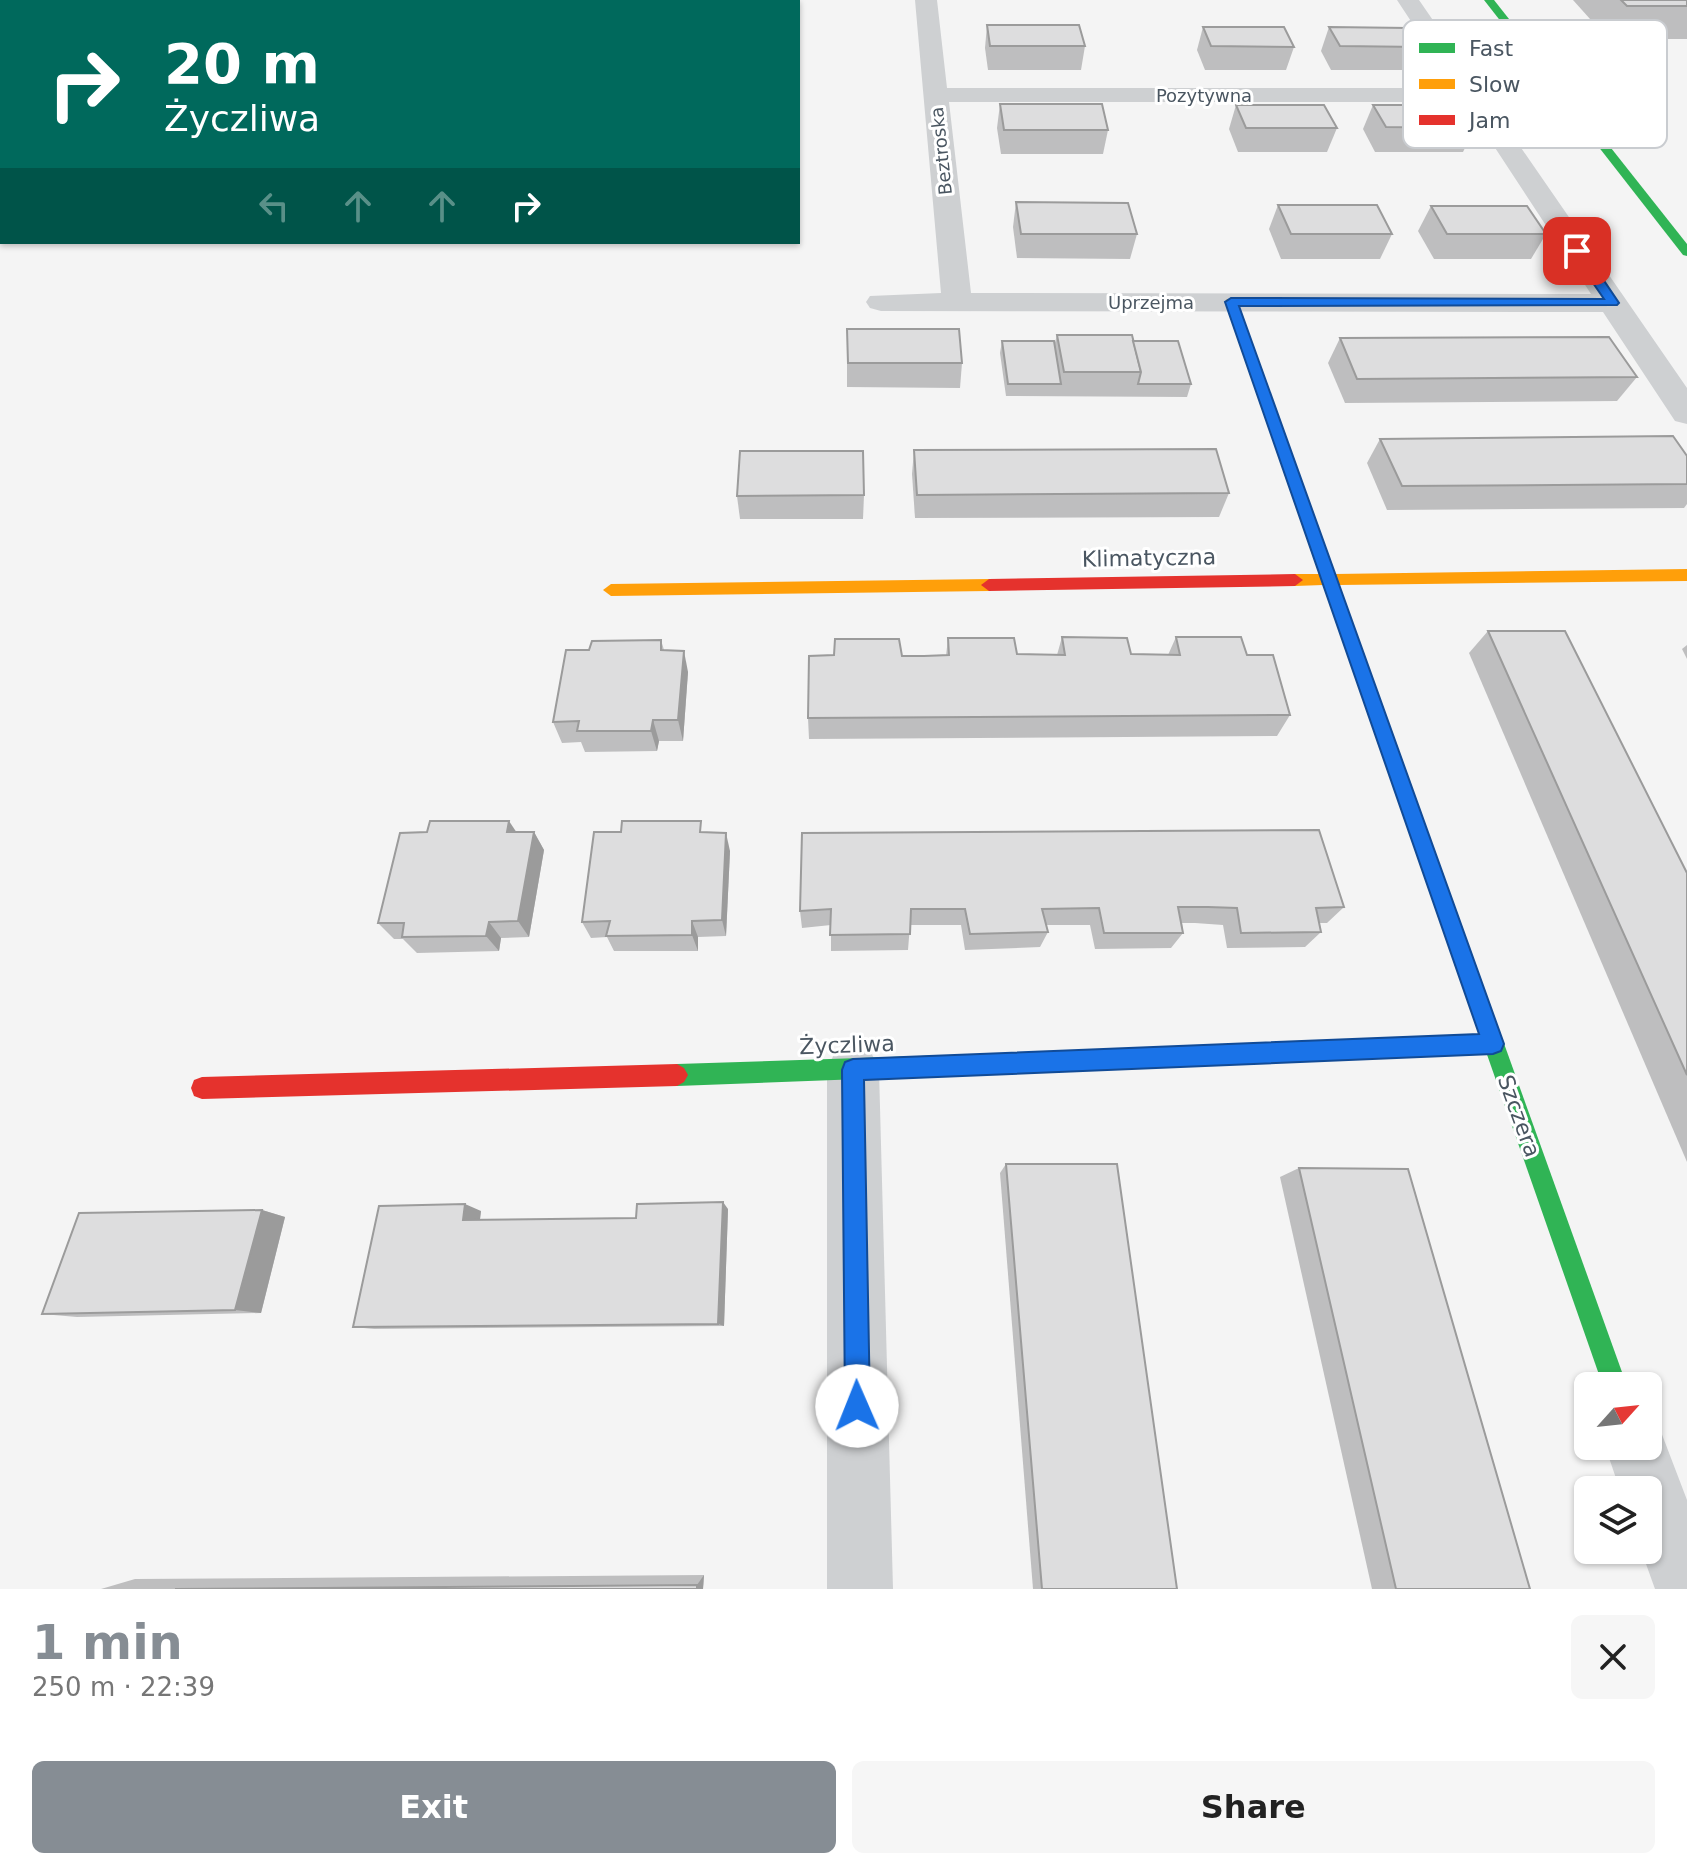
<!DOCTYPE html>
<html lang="en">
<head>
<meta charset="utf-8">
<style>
  body { margin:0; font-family:"DejaVu Sans",sans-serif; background:#f6f6f6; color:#222; height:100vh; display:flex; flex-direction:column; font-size:30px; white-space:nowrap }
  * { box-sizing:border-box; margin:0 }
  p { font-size:26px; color:#767676 }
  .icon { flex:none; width:44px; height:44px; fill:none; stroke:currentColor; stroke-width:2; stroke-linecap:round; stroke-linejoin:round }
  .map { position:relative; height:1589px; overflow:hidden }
  .side { display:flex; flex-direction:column; background:#fff; flex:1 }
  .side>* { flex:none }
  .banner { position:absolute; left:0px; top:0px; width:800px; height:244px; box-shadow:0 2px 6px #0004; background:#00695c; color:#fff; overflow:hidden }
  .needle { width:52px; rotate:63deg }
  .buttons { position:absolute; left:1574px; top:1372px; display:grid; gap:16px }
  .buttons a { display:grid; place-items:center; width:88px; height:88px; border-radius:12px; background:#fff; box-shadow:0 2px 6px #0004; font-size:40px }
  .pin { position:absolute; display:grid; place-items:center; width:68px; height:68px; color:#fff; margin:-34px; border-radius:16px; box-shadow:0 4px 12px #0006 }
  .me { position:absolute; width:88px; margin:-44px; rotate:359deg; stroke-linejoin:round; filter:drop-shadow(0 0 6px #0008) }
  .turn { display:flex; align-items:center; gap:28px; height:168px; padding:0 32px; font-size:36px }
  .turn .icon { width:104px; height:104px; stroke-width:2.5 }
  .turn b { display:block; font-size:56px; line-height:68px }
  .lanes { display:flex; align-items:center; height:76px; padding:0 32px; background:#0003; justify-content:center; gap:40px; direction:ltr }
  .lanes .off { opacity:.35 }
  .round { display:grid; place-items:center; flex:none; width:84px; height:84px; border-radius:12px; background:#f6f6f6 }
  .headline { display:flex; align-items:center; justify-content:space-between; height:136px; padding:0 32px }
  h1 { font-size:48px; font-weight:600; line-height:60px; color:#868d94 }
  .cta { display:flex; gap:16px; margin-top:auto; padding:16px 32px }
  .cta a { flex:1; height:92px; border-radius:12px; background:#868d94; color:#fff; font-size:32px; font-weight:600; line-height:92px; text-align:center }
  .cta a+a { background:#f6f6f6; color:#222 }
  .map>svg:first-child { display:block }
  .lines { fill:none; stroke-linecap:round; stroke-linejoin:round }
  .stream { fill:#aee2f0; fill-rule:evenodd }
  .street { fill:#ced0d2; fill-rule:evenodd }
  .fast { fill:#30b455; fill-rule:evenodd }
  .slow { fill:#ff9f0a; fill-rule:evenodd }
  .jam { fill:#e5322d; fill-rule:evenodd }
  .wall { fill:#bebebf }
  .shaded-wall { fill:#9b9b9b }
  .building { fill:#ddddde; stroke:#9b9b9b; stroke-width:2 }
  .route { fill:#1a73e8; stroke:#114b97; stroke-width:2 }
  .labels { text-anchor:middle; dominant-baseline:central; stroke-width:6; stroke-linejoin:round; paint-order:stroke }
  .far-street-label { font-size:18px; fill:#4a5661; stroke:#fff }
  .street-label { font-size:22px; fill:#4a5661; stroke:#fff }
  .key { fill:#fff; stroke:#c9ccd0; stroke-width:2 }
  .key-label { font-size:22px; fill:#4a5661 }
</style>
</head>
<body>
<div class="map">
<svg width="1687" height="1589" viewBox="0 0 1687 1589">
  <rect width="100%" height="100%" fill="#f4f4f4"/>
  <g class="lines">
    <g class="stream">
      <path d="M167,0H182L166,2Z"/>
      <rect x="0" y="51" width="2" height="6"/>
    </g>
    <g class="street">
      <path d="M915,0H937L947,88H1455L1397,0H1419L1687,388V424L1675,421L1603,312L881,311L870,308L866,302L870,296L941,293ZM949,102H1465L1591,294L971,293Z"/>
      <path d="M853,1044L871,1052L879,1070L893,1589H827V1070L835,1052Z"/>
      <path d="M1648,1420L1658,1424L1687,1500V1589H1655L1641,1550H1648V1490H1620L1605,1446H1648Z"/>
    </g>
    <g class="fast">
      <path d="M1484,0H1494L1687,244V256L1683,255Z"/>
      <path d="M1381,719L1387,721L1390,726L1627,1386H1603L1372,726L1375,721Z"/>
      <path d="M1071,1051L1078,1054L1081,1061L1078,1068L1071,1071L677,1086L670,1082L666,1075L670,1068L677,1064Z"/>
    </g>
    <g class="slow">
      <path d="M1227,299L1237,302L1335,574L1687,569V581L1339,585L1390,726L1387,731H1375L1323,585L1295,586L1287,580L1295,574H1319L1225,302Z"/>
      <path d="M989,579L997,585L989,591L611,596L603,590L611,584Z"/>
      <path d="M1493,1034L1500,1037L1503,1044L1500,1051L1493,1054L1071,1071L1064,1068L1061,1061L1064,1054L1071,1051Z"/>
    </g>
    <g class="jam">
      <path d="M1295,574L1303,580L1295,586L989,591L981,585L989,579Z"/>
      <path d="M677,1064L684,1068L688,1075L684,1082L677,1086L202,1099L194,1096L191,1088L194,1080L202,1077Z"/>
    </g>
  </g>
  <g class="wall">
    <path d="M1573,0H1687V39H1608Z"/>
    <path d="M987,25L1085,46L1081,70H988L985,48Z"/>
    <path d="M1203,27L1294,47L1286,70H1205L1197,50Z"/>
    <path d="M1329,27L1421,47L1411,70H1331L1321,51Z"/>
    <path d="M1000,104L1108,130L1103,154H1001L997,128Z"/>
    <path d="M1236,105L1337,128L1327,152H1238L1229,129Z"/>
    <path d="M1373,105L1475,128L1463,152H1375L1363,129Z"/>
    <path d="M1016,202L1137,234L1130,259L1017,258L1013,227Z"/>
    <path d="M1278,205L1392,234L1380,259H1281L1269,229Z"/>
    <path d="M1431,206L1546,234L1531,259H1434L1418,231Z"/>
    <path d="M847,329L962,363L960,388L847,387Z"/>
    <path d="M1057,335L1133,341L1191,384L1187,397L1006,396L1000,353L1002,341L1054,346Z"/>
    <path d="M1340,338L1637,377L1617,401L1345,403L1328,363Z"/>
    <path d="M1380,439L1687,456V504L1684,508L1387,510L1367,463Z"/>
    <path d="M914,450L1229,493L1219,517L915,518L912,474Z"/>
    <path d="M864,495L863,519H740L737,496Z"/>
    <path d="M1488,631L1687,873V1162L1469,653Z"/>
    <path d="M1062,637L1131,654L1168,655L1176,637L1247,655L1290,715L1277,736L809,739L808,718L902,656H946L948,638L1017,654L1057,655Z"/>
    <path d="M661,640L664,650L688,672L683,741H659L657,751L585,752L581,742L562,743L553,722L589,650Z"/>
    <path d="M1687,645V659L1682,649Z"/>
    <path d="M516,832H534L544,850L529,937L501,938L499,951L417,953L403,939H394L378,923Z"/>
    <path d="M704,832L730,851L726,936L698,937V951H614L607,937L591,938L582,922Z"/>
    <path d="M802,833L1344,907L1327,923H1319L1321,932L1305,947L1227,948L1223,925L1195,923H1182L1183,933L1171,948L1095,949L1090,925H1046L1048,932L1040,947L965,950L961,925H910L908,950L831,951V925L802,928L800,911Z"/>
    <path d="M1006,1164L1177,1589H1033L1000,1173Z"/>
    <path d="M1299,1168L1530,1589H1372L1280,1177Z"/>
    <path d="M728,1209L724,1326L374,1329L353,1327L481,1211L480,1220L636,1218Z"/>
    <path d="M262,1210L285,1217L261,1313L77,1317L42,1314Z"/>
    <path d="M704,1575L703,1589H101L135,1579Z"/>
  </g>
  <g class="shaded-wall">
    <path d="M684,651L688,672L683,741L678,720Z"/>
    <path d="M653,720L659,741L657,751L651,731Z"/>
    <path d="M509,821L521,839L507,832Z"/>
    <path d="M534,832L544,850L529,937L518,921Z"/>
    <path d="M726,833L730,851L726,936L722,920Z"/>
    <path d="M692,921L698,937V951L692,935Z"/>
    <path d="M489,922L501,938L499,951L486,936Z"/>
    <path d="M723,1202L728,1209L724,1326L718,1324Z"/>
    <path d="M465,1204L481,1211L479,1226L463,1220Z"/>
    <path d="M262,1210L285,1217L261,1313L235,1310Z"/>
    <path d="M704,1575L703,1589H697V1585Z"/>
  </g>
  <g class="building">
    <path d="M1621,0H1687V6H1627Z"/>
    <path d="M987,25H1079L1085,46H990Z"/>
    <path d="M1203,27H1284L1294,47L1211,46Z"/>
    <path d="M1329,27L1409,28L1421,47L1340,46Z"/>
    <path d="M1000,104H1102L1108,130H1004Z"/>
    <path d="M1236,105H1324L1337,128H1246Z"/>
    <path d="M1373,105H1459L1475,128L1386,127Z"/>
    <path d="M1016,202L1128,203L1137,234H1021Z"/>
    <path d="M1278,205H1377L1392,234H1291Z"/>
    <path d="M1431,206H1527L1546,234H1447Z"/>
    <path d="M847,329H959L962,363H848Z"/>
    <path d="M1057,335H1132L1141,372H1064Z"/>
    <path d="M1609,337L1637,377L1357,379L1340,338Z"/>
    <path d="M1002,341H1054L1061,384H1008Z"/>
    <path d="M1133,341H1178L1191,384H1138L1141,372Z"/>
    <path d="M1673,436L1687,456V484L1402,486L1380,439Z"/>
    <path d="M1216,449L1229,493L917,495L914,450Z"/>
    <path d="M740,451H863L864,495L737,496Z"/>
    <path d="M1488,631H1565L1687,873V1075Z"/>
    <path d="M1062,637L1127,638L1131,654L1180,655L1176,637H1241L1247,655H1273L1290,715L808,718L809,656L834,655L835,639H899L902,656H924L949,655L948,638H1014L1017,654L1065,655Z"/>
    <path d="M661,640V650L684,651L678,720H653L651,731H577L579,721L553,722L566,650H589L592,641Z"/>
    <path d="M430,821H509L507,832H534L518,921L489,922L486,936L402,937L404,923H378L400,833L427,832Z"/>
    <path d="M622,821H701L700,832L726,833L722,920L692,921V935L606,936L610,921L582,922L594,832H621Z"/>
    <path d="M1319,830L1344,907L1316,908L1321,932L1241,933L1237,908L1208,907H1178L1183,933H1104L1099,908L1042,909L1048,932L970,934L965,909H911L910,934L830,935L831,909L800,911L802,833Z"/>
    <path d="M1006,1164H1117L1177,1589H1042Z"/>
    <path d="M1299,1168L1408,1169L1530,1589H1396Z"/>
    <path d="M723,1202L718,1324L353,1327L379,1206L465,1204L463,1220L636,1218L637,1204Z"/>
    <path d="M262,1210L235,1310L42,1314L79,1213Z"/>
    <path d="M697,1585V1589H175Z"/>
  </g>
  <path class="route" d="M1573,248H1582L1619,303L1617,305L1239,306L1504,1044L1501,1051L1493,1054L864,1080L870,1406L866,1414L857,1418L849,1414L845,1406L842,1070L845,1062L853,1059L1479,1034L1225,302L1231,298L1604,299L1571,251Z"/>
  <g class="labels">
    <g class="far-street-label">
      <text x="1204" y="95">Pozytywna</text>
      <text transform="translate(941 151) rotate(-96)">Beztroska</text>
      <text x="1151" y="302">Uprzejma</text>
    </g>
    <g class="street-label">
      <text transform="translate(1149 558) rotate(-1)">Klimatyczna</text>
      <text transform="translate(847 1045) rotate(-2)">Życzliwa</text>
      <text transform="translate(1519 1116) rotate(70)">Szczera</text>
    </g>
  </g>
  <rect x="1403" y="20" width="264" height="128" rx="12" class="key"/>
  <rect x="1419" y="43" width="36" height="10" fill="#30b455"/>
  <rect x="1419" y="79" width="36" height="10" fill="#ff9f0a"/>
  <rect x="1419" y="115" width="36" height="10" fill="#e5322d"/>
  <g class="key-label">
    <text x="1469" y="56">Fast</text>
    <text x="1469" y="92">Slow</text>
    <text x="1469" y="128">Jam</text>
  </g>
</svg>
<div class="buttons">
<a><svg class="needle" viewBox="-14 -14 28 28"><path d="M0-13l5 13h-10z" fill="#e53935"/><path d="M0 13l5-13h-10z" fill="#767676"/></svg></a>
<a><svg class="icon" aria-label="layers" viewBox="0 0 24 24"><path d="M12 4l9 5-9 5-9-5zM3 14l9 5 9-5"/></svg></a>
</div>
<div class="pin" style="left:1577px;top:251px;background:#d93025"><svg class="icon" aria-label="arrive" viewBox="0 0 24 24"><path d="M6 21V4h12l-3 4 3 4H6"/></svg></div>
<svg class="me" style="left:857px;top:1406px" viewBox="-20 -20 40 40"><circle r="19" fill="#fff"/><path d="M0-13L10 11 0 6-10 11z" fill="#1a73e8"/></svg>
<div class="banner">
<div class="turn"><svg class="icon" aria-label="right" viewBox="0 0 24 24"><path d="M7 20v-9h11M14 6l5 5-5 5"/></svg><div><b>20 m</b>Życzliwa</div></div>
<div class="lanes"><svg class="icon off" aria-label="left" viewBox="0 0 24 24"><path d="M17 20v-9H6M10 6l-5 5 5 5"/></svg><svg class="icon off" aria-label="ahead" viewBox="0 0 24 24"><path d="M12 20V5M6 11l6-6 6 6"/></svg><svg class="icon off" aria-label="ahead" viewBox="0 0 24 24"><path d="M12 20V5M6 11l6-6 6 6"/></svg><svg class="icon" aria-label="right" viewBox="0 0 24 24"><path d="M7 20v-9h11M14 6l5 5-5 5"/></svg></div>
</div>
</div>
<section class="side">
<div class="headline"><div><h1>1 min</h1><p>250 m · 22:39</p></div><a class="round"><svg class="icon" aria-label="close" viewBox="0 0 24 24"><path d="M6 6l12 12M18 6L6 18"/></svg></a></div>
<div class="cta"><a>Exit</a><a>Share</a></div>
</section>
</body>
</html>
